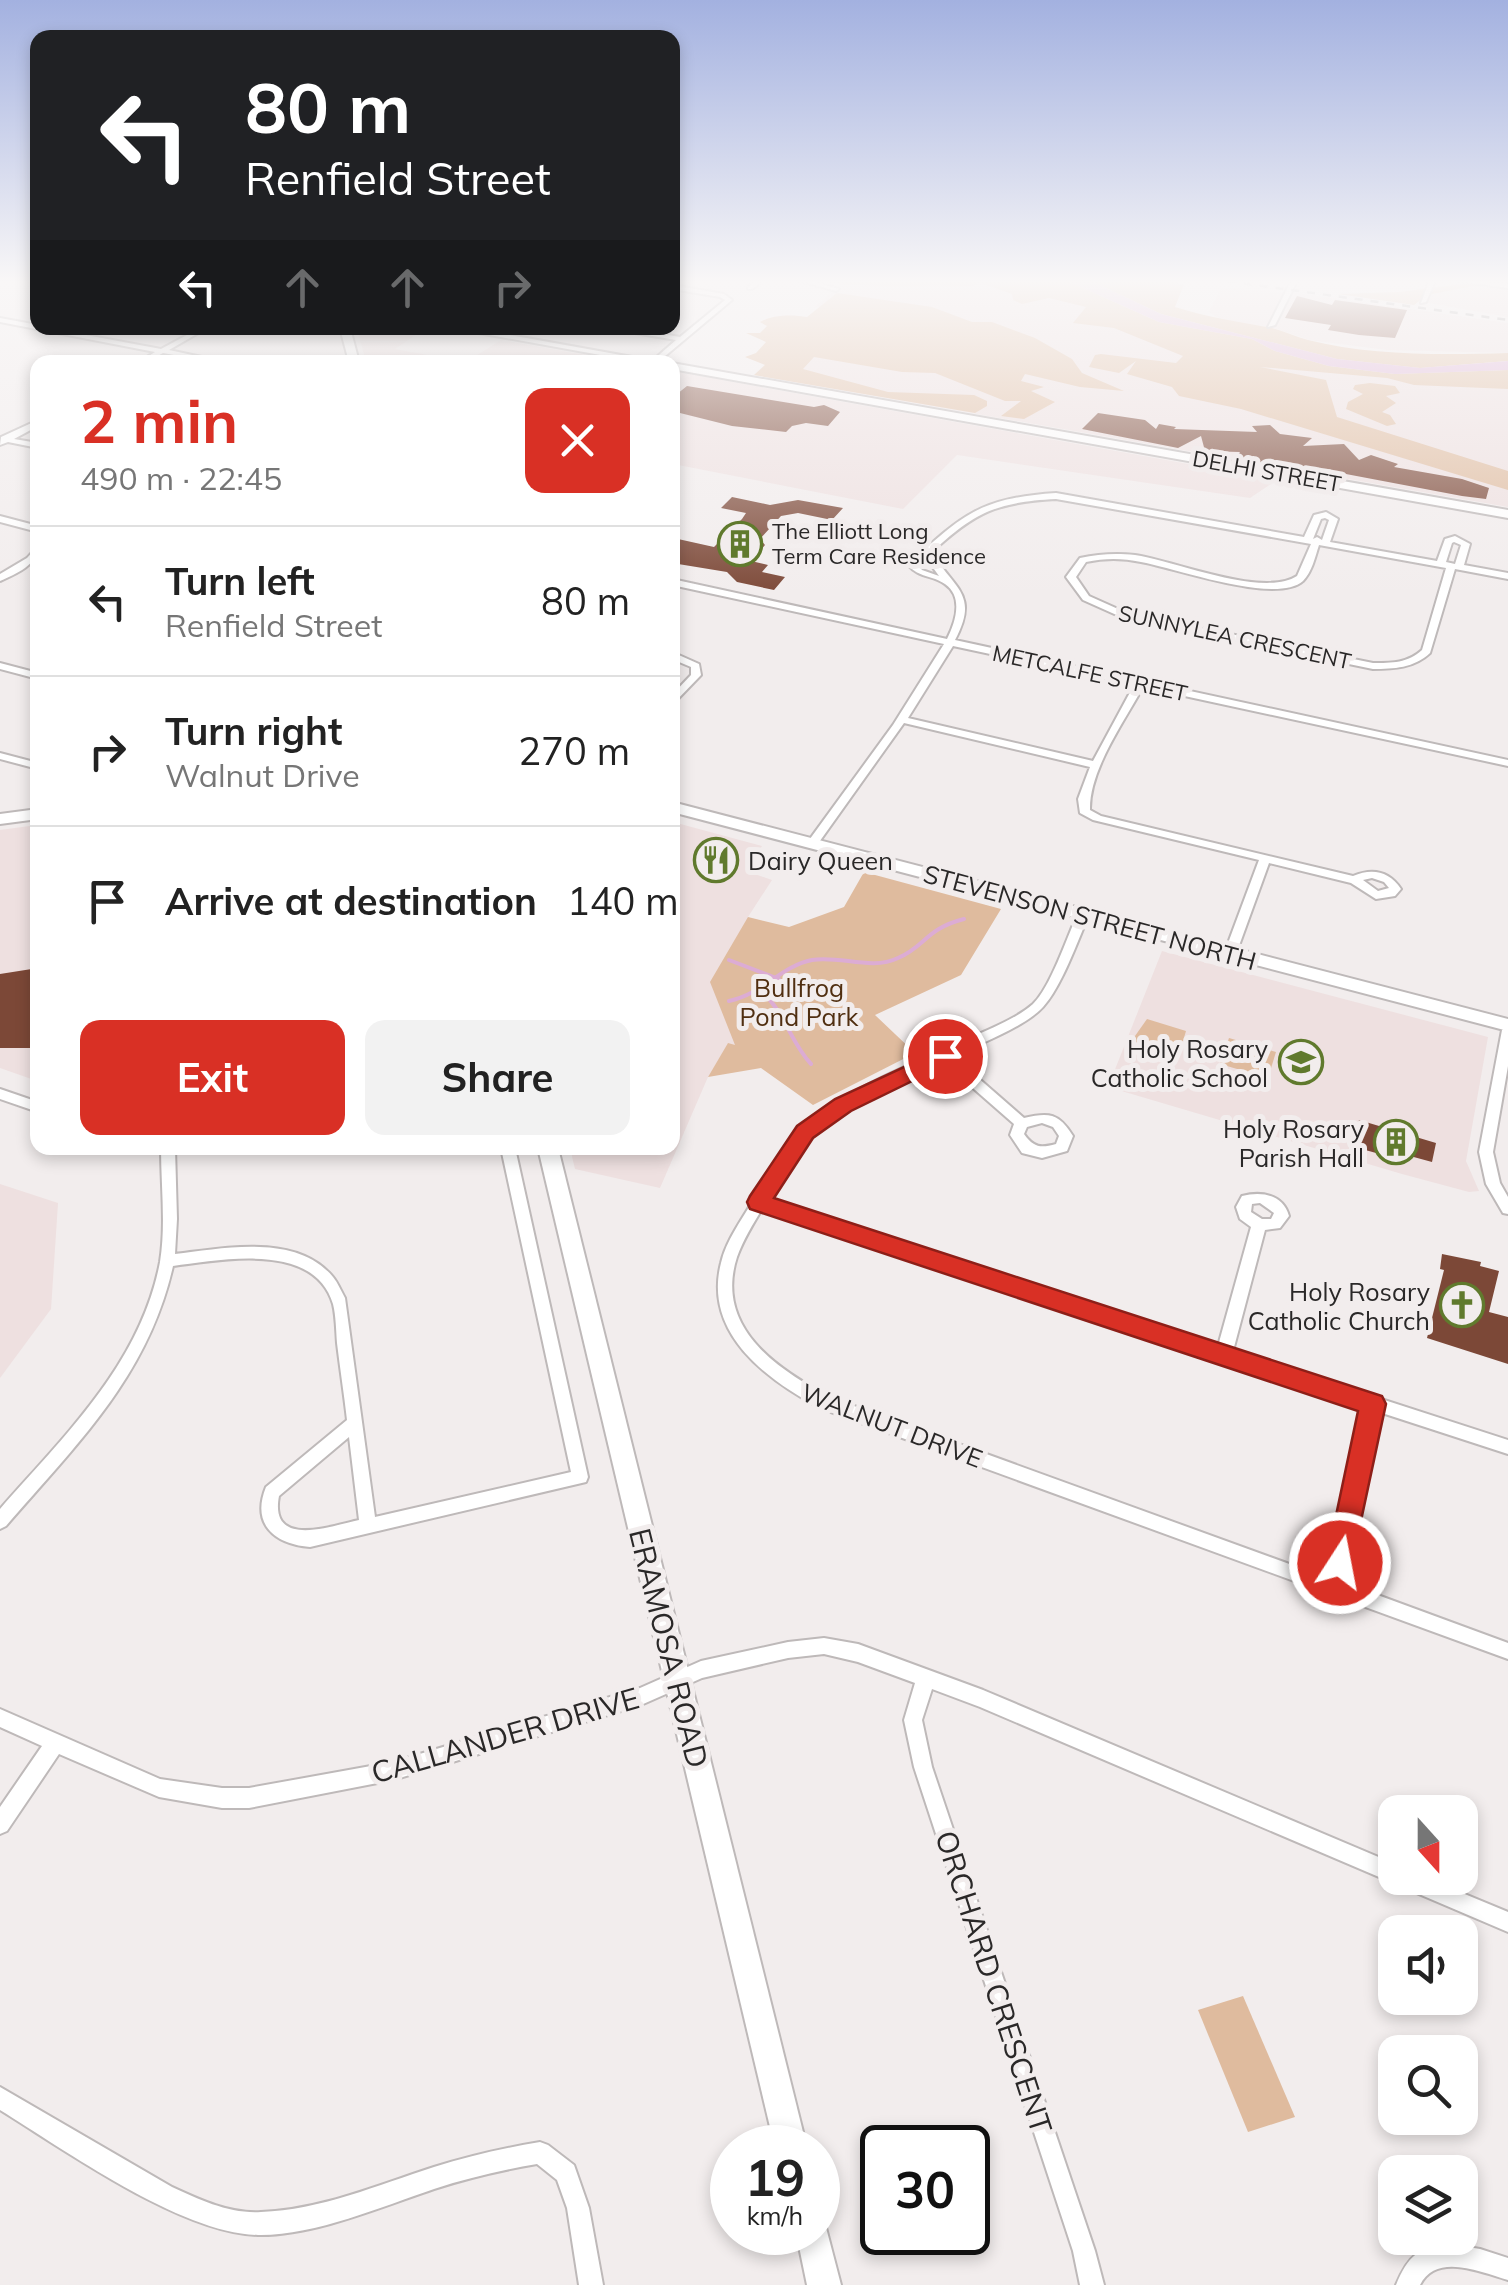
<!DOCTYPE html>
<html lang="en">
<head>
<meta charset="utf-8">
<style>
  body { margin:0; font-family:Mulish,sans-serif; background:#f2f2f2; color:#222; height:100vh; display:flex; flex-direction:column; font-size:38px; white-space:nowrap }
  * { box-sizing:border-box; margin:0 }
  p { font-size:32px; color:#767676 }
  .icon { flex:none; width:55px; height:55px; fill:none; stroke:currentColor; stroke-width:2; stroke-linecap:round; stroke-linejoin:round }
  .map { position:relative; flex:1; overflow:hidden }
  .side { position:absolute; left:30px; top:355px; width:650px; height:800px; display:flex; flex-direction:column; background:#fff; border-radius:20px; box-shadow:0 5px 15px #0003 }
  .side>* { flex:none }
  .banner { position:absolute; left:30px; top:30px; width:650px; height:305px; border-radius:20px; box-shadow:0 5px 15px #0003; background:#202124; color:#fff; overflow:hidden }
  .needle { width:65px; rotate:159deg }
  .tools { position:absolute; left:1378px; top:1795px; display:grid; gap:20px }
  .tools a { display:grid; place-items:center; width:100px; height:100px; border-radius:20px; background:#fff; box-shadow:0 5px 15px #0003; font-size:50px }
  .speed { position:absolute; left:710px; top:2125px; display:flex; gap:20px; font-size:50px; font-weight:700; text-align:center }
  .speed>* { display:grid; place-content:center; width:130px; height:130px; border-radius:50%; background:#fff; box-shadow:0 5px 15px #0003; line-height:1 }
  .speed small { font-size:25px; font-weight:400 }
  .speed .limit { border:5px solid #111; border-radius:15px; background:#fff; color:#111 }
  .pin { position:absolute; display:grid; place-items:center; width:85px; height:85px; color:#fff; margin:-42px; border:5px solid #fff; border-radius:50%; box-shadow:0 2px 10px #0007 }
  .me { position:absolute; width:110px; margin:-55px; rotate:11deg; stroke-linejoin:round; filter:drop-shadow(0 0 8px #0008) }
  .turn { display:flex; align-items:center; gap:35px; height:210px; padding:0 50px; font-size:45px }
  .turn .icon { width:130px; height:130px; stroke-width:2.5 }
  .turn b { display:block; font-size:70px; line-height:85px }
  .lanes { display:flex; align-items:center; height:95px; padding:0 50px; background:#0003; justify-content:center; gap:50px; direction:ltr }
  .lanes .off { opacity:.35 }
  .round { display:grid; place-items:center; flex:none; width:105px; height:105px; border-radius:20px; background:#f2f2f2 }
  .headline { display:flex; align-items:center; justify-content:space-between; height:170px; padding:0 50px }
  h1 { font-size:60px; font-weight:700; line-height:75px; color:#d93025 }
  .primary-button { display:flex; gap:20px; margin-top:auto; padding:20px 50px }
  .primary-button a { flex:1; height:115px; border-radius:20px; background:#d93025; color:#fff; font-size:40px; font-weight:700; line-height:115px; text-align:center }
  .primary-button a+a { background:#f2f2f2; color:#222 }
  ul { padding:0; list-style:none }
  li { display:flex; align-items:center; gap:30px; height:150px; padding:0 50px; border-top:2px solid #e0e0e0 }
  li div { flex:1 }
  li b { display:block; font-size:38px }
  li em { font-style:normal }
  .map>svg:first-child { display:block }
  .built { fill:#eee0e0 }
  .green { fill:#dfbb9e }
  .water { fill:#dcacd4 }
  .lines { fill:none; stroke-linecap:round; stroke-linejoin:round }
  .stream { stroke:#dcacd4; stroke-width:4 }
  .building { fill:#7c4837 }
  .street-casing { stroke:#beb9b9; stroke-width:4 }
  .secondary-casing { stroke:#beb9b9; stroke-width:4 }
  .street { fill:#fff; fill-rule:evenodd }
  .secondary { fill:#fff; fill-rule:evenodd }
  .rail { stroke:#969393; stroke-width:2.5; stroke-dasharray:8 8; stroke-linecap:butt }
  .route { fill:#d93025; stroke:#8d1f18; stroke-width:2.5 }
  .labels { text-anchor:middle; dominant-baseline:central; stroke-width:10; stroke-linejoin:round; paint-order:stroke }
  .far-street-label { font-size:22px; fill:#2a2828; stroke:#f2eded }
  .far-poi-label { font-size:22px; fill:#2a2828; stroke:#f2eded; text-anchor:start }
  .poi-label { font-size:25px; fill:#2a2828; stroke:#f2eded; text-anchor:end }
  .street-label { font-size:25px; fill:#2a2828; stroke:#f2eded }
  .park-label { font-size:25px; fill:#502f11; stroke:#f2eded }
  .near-street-label { font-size:30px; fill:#2a2828; stroke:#f2eded }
</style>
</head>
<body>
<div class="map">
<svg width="1508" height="2285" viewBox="0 0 1508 2285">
  <rect width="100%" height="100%" fill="#f2eded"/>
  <g class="built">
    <path d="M847,279H1060L1147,318L1508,373V507L754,375L823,308L815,307Z"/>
    <path d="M1483,284L1508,288V317L1423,302L1426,295Z"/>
    <path d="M1221,288L1296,293L1508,323V353L1387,350L1309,340L1277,329L1223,321L1209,312Z"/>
    <path d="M357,328H426L395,349L465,362H366Z"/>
    <path d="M501,340L626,362H466Z"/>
    <path d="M672,371L1277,480L1250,498L957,455L903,509L673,464Z"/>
    <path d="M673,822L762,846L746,871L772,880L748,917L736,1047L728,1044L708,1077L660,1188L575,1169L570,1148H672Z"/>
    <path d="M37,825V1081L0,1068V830Z"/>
    <path d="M1162,951L1488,1037L1466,1161L1479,1191L1469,1192L1402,1174L1108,1087Z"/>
    <path d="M0,1184L58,1203L51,1309L0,1378Z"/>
  </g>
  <g class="green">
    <path d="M808,279H1063L1159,322L1252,339L1275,351L1329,366L1395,374L1508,370V389L1414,385L1387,378L1260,367L1326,380L1337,417L1508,471V490L1241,409L1179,396L1172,387L1127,374L1136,361L1119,373L1089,367L1095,355L1101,354L1176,363L1183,356L1114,328L1073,323L1086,307L1049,298L1022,304L1013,300L1012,294L978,282L973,286C917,283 862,290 808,279Z"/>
    <path d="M1087,279H1186L1175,307C1207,317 1238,322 1272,328C1284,331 1296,337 1308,340C1371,356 1444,355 1508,353V361L1420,368L1337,359L1161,314Z"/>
    <path d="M1471,283L1483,284L1427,295L1414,305L1338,294L1399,292Z"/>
    <path d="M837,293L932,307L972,322H992L1035,338L1072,359L1082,373L1124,391L1080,387L1025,374L1021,381L1044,387L1031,391L1055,402L1024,419L1001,416L1021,401H1005L935,373L902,372L814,357L803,369L888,392L974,395L987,401V406L975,413L754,375L765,365L745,357L756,353L766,342L746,333H760L767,326L760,322C771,315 792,314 807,317Z"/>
    <path d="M1370,383L1395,386L1400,393L1386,396L1396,403L1382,412L1390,415L1396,424L1387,426L1346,409L1348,402L1363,394L1353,389L1355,385Z"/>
    <path d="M864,872L1001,909L961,975L875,1015L915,1053L813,1105L761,1068L708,1077L728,1043L735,1045L710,982L748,917L789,927L844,907Z"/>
    <path d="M1147,1019L1186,1031L1179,1055L1136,1042L1135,1036Z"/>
    <path d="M1229,1038L1276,1052L1268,1078L1220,1064Z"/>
    <path d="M1243,1996L1295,2117L1248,2132L1198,2010Z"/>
  </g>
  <path class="water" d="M1063,279H1087L1161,314L1337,359L1420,368L1508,361V370L1395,374L1329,366L1275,351L1252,339L1159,322Z"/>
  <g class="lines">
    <g class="stream">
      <path d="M729,960L779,979"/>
      <path d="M762,992C785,1012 790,1042 811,1064"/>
      <path d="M729,1001C763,994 781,966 812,960C840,955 871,971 898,958C926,946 925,929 964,919"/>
    </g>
  </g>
  <g class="building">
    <path d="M1297,296L1332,305L1335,300L1407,310L1395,338L1359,335L1328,330L1331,325L1285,318Z"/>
    <path d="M687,386L814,407L824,405L840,412L828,426L806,423L792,426L786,432L732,426L672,411V398Z"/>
    <path d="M1098,413L1145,420L1156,429L1159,424L1176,427L1174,429L1257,432L1252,426L1270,425L1280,434L1312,438L1303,446L1344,444L1359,460L1371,455L1398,464L1394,467L1462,479L1489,488L1486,499L1462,496L1309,467L1302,470L1236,458L1240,452L1205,451L1201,436L1178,448L1082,429Z"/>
    <path d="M732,497L770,505L798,500L843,508L832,520L798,513L781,516L760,539L765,545L751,561L768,565L762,572L785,577L774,590L737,582L727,572L672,563V544L678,539L714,547L742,519L746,513L721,508Z"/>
    <path d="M38,968V1048H0V974Z"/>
    <path d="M1359,1120L1436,1143L1432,1162L1388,1150L1387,1156L1358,1148L1360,1141L1354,1139Z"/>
    <path d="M1442,1254L1481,1262L1480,1266L1499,1271L1489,1312L1508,1317V1364L1427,1338L1444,1270L1440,1269Z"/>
  </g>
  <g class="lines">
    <defs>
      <g id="street">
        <path d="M757,279H764L752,289H748V287Z"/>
        <path d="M794,279H804L839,289L836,291Z"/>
        <path d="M1180,279H1186L1181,284L1178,282Z"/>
        <path d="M1292,279H1298L1275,325L1268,327Z"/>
        <path d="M1430,279H1436L1426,302L1421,303Z"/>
        <path d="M1455,279L1508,284V288L1458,281Z"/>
        <path d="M672,285L724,294L732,300L658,362H651L676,340L617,330L614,328H627L680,337L725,300L720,297L672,289Z"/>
        <path d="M0,318L38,325V328H48L161,349L200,328H207L169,350L225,362H212L163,353L147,362H139L155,352L0,322Z"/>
        <path d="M273,328H316L312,330H277Z"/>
        <path d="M38,420V426L14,439L38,443V448L8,442L0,445L1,437Z"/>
        <path d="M1056,493L1304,537L1314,515L1326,512L1338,519L1330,542L1437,561L1445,539L1455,536L1470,544L1464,565L1508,573V579L1455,569L1430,653C1414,668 1394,669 1373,669L1121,617L1083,600L1066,577L1080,558C1099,554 1115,553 1135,555C1175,561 1263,598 1297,576L1311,544L1056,499C997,502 975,512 932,552C953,589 980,593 955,640L1508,760V766L1143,687C1124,722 1089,770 1090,810L1101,816L1353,876C1372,868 1389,871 1401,889L1395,896L1376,899L1351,883L1269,863L1236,954L1230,958L1224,954L1259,860L1093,820L1080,813L1078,799L1090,767L904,723L817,845H809L807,843L893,725L944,644L672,585V579L947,639C955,623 964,597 945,584C932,575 919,578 908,565L910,563C963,514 981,498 1056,493ZM1325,518L1329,520L1322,540L1317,537L1313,539L1321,519ZM1454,542L1461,545L1455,564L1446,562L1452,543ZM1319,545L1446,568L1422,650C1408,663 1392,663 1373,663L1127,613L1089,596L1076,577L1086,562C1105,558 1122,558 1141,562C1175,568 1276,605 1303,581C1312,572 1315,557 1319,545ZM926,558L939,576L922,570L918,565ZM953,646L1134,685L1093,761L908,718ZM1372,878L1384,882L1389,888L1378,891L1363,880Z"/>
        <path d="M0,516L38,526V532L0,522Z"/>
        <path d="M38,546C38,565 16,574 0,581V574L27,558Z"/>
        <path d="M672,652L699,664L701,675L672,705V695L691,675V667L672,659Z"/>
        <path d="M0,663L38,673V679L0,669Z"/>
        <path d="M0,753L38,763V769L0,759Z"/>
        <path d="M1083,911L1089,915C1077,942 1062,986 1043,1007C1026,1026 978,1045 953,1056L1024,1118C1049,1112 1059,1113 1073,1136L1067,1151L1042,1158L1022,1153L1010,1135L1014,1124L942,1061C898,1081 848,1100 813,1135C794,1154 780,1176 767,1199L1218,1346L1251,1227L1240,1219L1236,1207L1242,1196C1261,1191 1283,1194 1289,1216L1280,1228L1265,1230L1233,1351L1508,1440V1454L1379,1412L1345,1583L1508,1643V1659L820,1408C766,1379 703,1333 721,1263C726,1241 741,1221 752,1202C772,1166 794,1131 828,1108C873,1078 924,1059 972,1037C992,1028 1017,1018 1033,1004C1050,988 1067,938 1077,915ZM1042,1123L1053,1127L1059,1136L1056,1144C1041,1148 1034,1148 1024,1134L1027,1127ZM1260,1203L1274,1213L1271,1219H1262L1251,1212L1252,1204ZM762,1209L1364,1407L1328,1578L832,1398C778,1370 714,1328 737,1257C743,1240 753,1224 762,1209Z"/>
        <path d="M1508,1026V1066L1493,1152L1500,1183L1508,1197V1214L1503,1213L1486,1184L1479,1152L1502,1030Z"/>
        <path d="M0,1089L38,1102V1112L0,1099Z"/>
        <path d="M161,1148H175L177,1219L175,1254C224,1248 297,1233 333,1277C338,1283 341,1291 345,1298L375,1517L571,1472L501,1148H515L588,1477L586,1482L310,1547C274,1544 251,1524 266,1487L347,1420C344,1394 340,1368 337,1343C336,1330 336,1316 333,1304C314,1241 221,1260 173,1266C148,1376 77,1444 6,1526L0,1529V1509C65,1435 141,1363 160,1262C166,1225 161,1186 161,1148ZM349,1437L359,1520C331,1526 269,1549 279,1496Z"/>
        <path d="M824,1638L858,1644L983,1690L1395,1864V1878H1426L1508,1912V1932L980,1707L932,1689L922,1720L932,1767L1095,2251L1104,2285H1080L1073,2251L914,1767L904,1720L915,1683L858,1662L824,1654L788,1658L702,1678L641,1705L393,1780L249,1808H222L159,1797L59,1754L7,1831L0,1834V1807L42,1746L0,1727V1709L160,1779L222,1788H249L393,1762L640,1688L701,1661L788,1642Z"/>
        <path d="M0,2087L172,2187C200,2200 230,2214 261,2212C320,2210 378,2185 434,2167C469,2156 504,2148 540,2142L548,2145L574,2165L589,2208L603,2285H579L567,2208L557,2180L537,2164C502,2170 468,2178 434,2189C381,2207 313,2236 258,2235C182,2234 65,2150 0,2110Z"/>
        <path d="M1450,2244L1480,2249L1508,2258V2280C1481,2272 1436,2252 1420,2285H1396C1408,2256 1418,2247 1450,2244Z"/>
      </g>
      <g id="secondary">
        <path d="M340,328H350L359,362H349Z"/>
        <path d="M451,328H471L660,362H639Z"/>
        <path d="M672,363L1508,510V518L672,369Z"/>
        <path d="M672,802L1508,1019V1031L672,812Z"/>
        <path d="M38,809V819L0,824V814Z"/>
        <path d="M538,1148H558L807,2148H775Z"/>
        <path d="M818,2218L824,2220L841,2285H807L796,2232H818Z"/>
      </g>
    </defs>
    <use href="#street" class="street-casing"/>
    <use href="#secondary" class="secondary-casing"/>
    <use href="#street" class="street"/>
    <use href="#secondary" class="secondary"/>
    <path class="rail" d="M1212,279L1508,320"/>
  </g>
  <linearGradient id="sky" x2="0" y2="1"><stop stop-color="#a3b1e0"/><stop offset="0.47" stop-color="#f9f7f7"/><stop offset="1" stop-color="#f9f7f7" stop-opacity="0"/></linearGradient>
  <rect width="1508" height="599" fill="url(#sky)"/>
  <path class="route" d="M945,1048L956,1056L953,1061L851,1111L813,1138L774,1198L1382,1396L1386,1404L1350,1572L1340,1576L1330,1572L1326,1563L1358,1411L750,1209L747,1202L750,1196L797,1126L835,1099Z"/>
  <defs>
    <symbol id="building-ring" viewBox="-11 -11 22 22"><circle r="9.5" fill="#f2eded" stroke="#607a2d" stroke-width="1.5"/><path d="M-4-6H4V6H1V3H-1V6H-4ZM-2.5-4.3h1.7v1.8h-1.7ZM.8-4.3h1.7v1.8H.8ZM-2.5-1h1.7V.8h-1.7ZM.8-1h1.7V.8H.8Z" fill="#607a2d"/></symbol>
    <symbol id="restaurant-ring" viewBox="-11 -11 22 22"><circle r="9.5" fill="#f2eded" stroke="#607a2d" stroke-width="1.5"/><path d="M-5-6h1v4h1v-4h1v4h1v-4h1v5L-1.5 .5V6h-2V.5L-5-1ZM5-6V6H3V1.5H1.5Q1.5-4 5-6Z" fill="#607a2d"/></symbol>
    <symbol id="school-ring" viewBox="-11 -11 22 22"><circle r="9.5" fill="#f2eded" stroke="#607a2d" stroke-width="1.5"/><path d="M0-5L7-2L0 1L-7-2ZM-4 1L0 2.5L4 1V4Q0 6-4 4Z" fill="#607a2d"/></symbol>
    <symbol id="church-ring" viewBox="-11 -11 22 22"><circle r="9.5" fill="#f2eded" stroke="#607a2d" stroke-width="1.5"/><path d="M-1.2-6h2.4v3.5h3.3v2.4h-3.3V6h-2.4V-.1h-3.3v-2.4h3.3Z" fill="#607a2d"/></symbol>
  </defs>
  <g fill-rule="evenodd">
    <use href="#building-ring" x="715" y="519" width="50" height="50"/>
    <use href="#restaurant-ring" x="691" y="835" width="50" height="50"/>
    <use href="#school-ring" x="1276" y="1037" width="50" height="50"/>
    <use href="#building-ring" x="1371" y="1117" width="50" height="50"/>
    <use href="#church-ring" x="1437" y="1280" width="50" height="50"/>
  </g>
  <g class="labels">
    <g class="far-street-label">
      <text transform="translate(1267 471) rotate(10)">DELHI STREET</text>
      <text transform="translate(1235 637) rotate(12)">SUNNYLEA CRESCENT</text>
      <text transform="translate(1090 673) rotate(12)">METCALFE STREET</text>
    </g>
    <g class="far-poi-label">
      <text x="772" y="531">The Elliott Long<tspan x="772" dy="25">Term Care Residence</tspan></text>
    </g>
    <g class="poi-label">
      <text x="748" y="860" text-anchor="start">Dairy Queen</text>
      <text x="1268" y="1048">Holy Rosary<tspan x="1268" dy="29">Catholic School</tspan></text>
      <text x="1364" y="1128">Holy Rosary<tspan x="1364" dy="29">Parish Hall</tspan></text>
      <text x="1430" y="1291">Holy Rosary<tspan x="1430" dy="29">Catholic Church</tspan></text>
    </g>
    <g class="street-label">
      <text transform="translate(1090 917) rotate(15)">STEVENSON STREET NORTH</text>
      <text transform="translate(892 1425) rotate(21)">WALNUT DRIVE</text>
    </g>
    <g class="park-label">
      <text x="799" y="987">Bullfrog<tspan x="799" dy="29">Pond Park</tspan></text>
    </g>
    <g class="near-street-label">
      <text transform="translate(669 1648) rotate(76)">ERAMOSA ROAD</text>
      <text transform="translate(505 1735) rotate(-16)">CALLANDER DRIVE</text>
      <text transform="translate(994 1982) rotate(72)">ORCHARD CRESCENT</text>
    </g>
  </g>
</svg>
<div class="tools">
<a><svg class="needle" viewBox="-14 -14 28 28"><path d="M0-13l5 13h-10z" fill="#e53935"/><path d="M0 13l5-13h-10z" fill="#767676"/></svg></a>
<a><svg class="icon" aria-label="sound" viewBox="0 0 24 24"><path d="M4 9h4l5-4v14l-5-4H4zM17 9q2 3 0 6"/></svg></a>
<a><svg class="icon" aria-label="search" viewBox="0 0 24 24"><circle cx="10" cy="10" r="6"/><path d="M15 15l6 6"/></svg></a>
<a><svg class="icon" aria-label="layers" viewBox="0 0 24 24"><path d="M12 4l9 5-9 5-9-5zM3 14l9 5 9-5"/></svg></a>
</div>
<div class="speed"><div>19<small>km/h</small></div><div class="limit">30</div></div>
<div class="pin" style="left:945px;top:1056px;background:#d93025"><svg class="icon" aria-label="arrive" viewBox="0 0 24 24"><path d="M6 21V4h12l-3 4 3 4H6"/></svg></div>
<svg class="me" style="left:1340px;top:1563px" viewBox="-20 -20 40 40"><circle r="17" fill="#d93025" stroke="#fff" stroke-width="3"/><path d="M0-11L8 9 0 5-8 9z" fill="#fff"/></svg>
<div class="banner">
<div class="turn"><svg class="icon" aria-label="left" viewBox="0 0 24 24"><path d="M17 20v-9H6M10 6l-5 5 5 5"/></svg><div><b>80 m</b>Renfield Street</div></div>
<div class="lanes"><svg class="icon" aria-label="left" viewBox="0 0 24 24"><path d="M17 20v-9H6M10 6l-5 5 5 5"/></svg><svg class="icon off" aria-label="ahead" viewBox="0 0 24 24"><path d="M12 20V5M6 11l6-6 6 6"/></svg><svg class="icon off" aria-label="ahead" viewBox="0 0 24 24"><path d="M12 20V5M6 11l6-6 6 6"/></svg><svg class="icon off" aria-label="right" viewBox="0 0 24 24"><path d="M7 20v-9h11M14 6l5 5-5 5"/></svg></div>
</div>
<section class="side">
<div class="headline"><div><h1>2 min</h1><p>490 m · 22:45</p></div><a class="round" style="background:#d93025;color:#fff"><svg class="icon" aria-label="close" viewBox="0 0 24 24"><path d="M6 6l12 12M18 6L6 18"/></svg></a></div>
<ul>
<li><svg class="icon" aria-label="left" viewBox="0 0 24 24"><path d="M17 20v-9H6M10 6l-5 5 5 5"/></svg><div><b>Turn left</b><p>Renfield Street</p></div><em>80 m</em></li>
<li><svg class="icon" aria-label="right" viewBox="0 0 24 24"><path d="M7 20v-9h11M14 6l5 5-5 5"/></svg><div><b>Turn right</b><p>Walnut Drive</p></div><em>270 m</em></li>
<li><svg class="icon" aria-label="arrive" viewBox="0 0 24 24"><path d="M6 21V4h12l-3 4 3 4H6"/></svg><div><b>Arrive at destination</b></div><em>140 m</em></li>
</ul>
<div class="primary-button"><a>Exit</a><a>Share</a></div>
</section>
</div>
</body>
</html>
